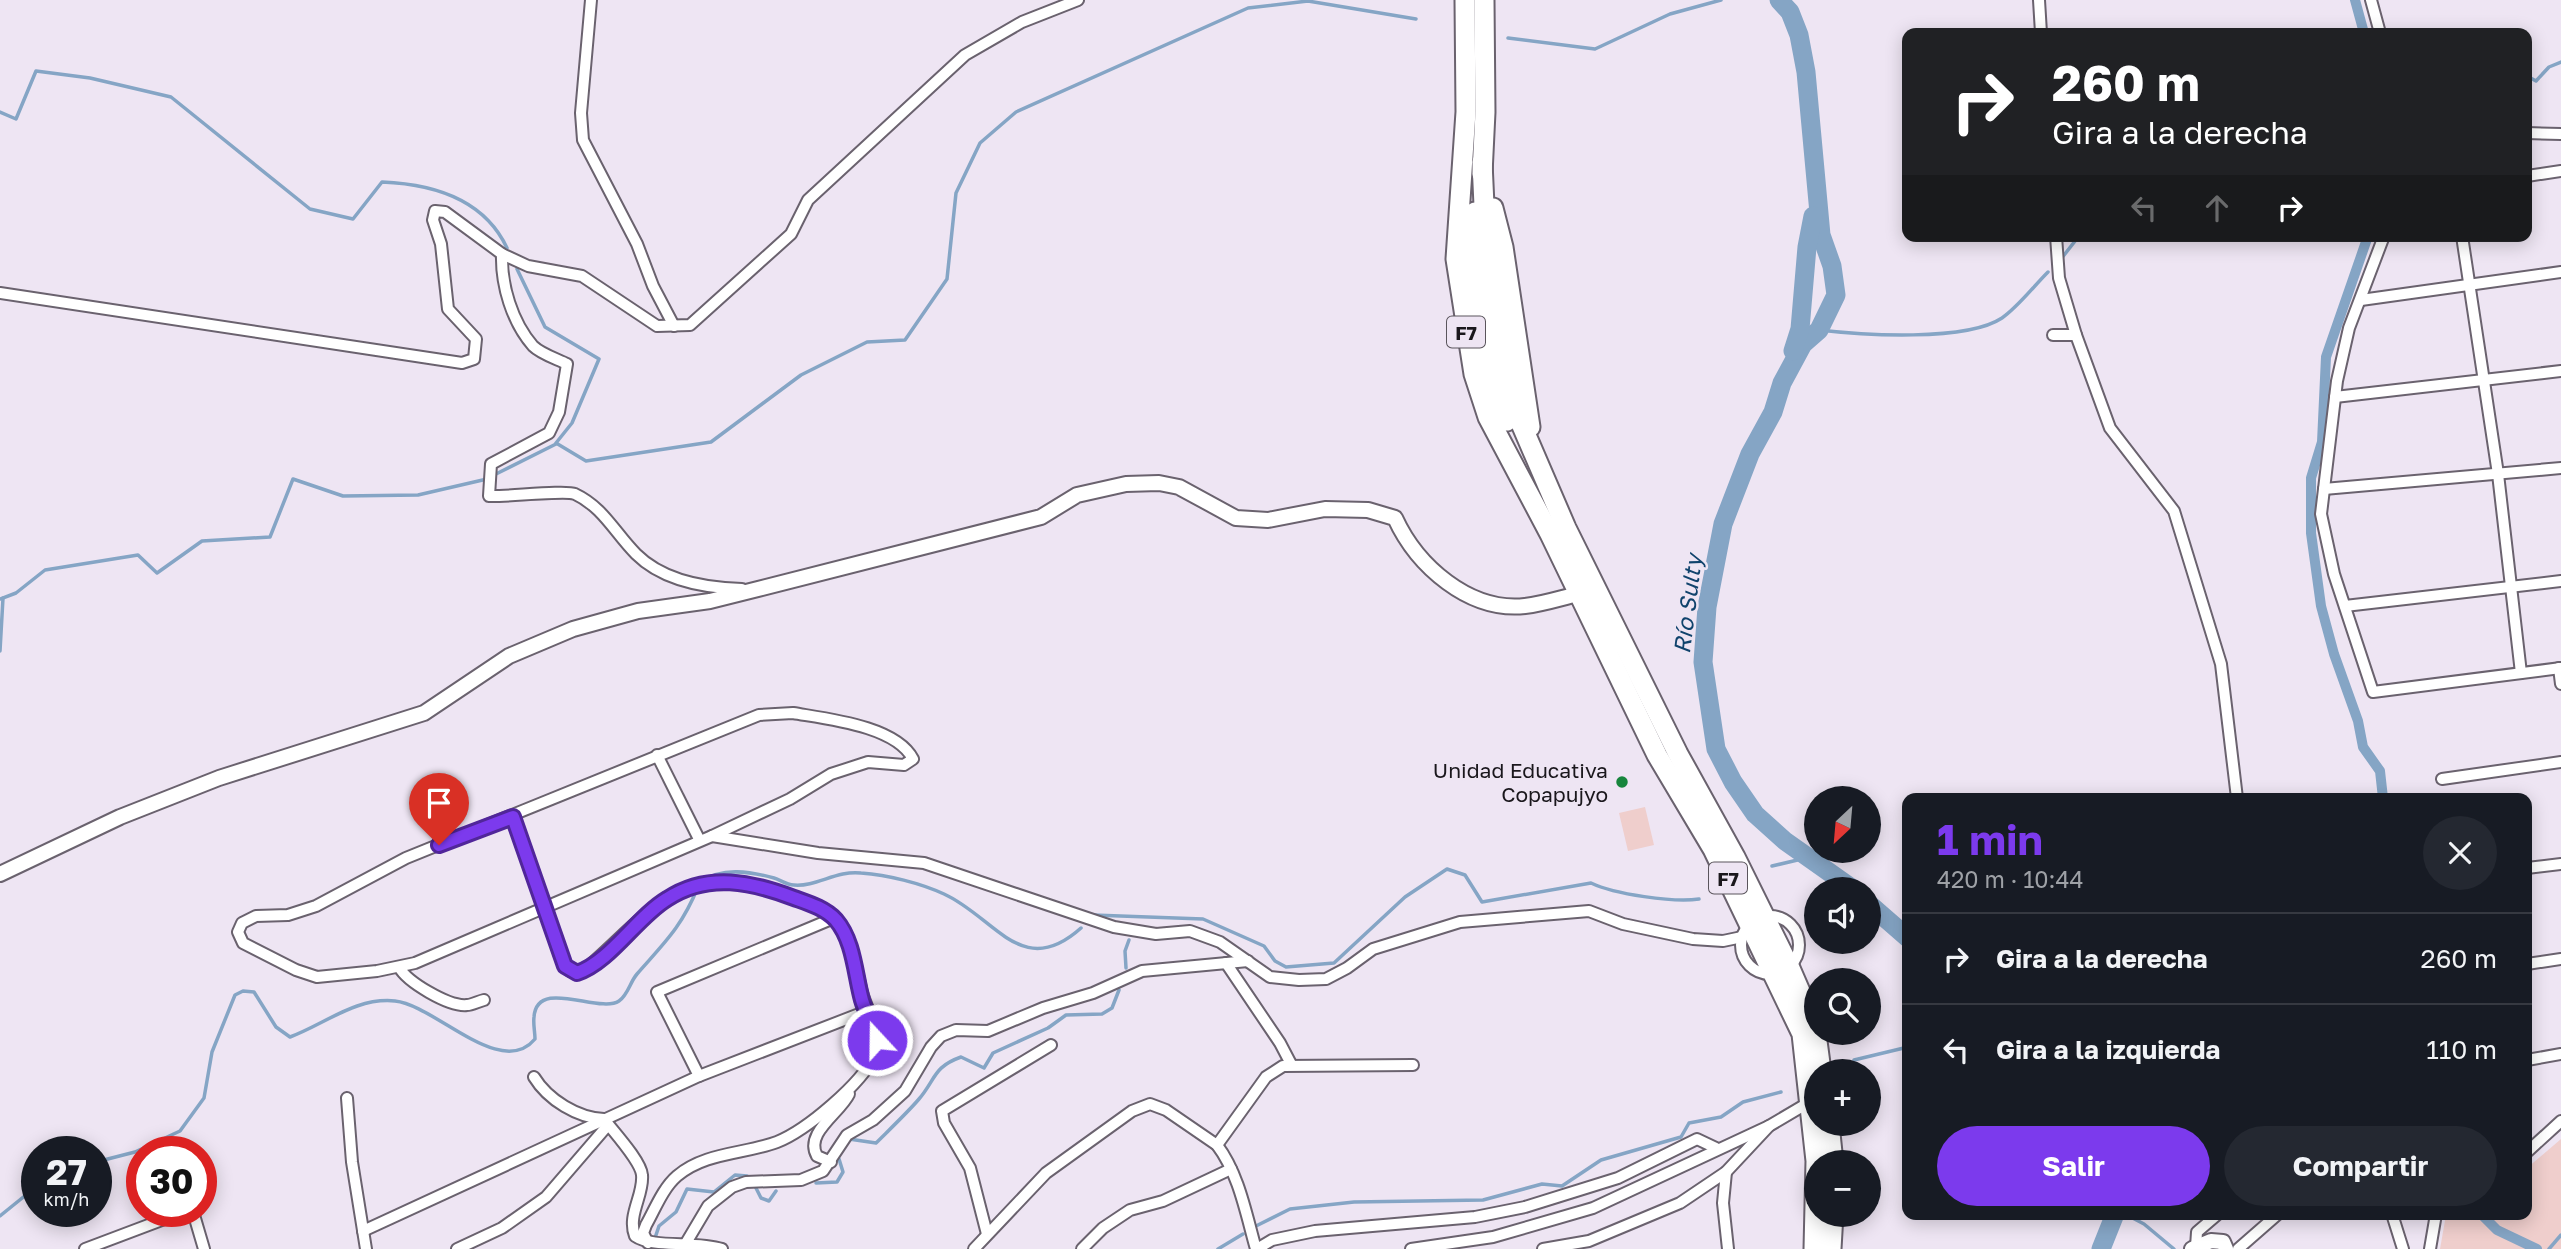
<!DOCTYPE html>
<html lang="es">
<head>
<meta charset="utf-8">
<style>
  body { margin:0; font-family:"Golos Text",sans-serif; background:#242831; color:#f1f3f6; height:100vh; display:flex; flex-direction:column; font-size:26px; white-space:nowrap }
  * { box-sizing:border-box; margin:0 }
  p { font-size:23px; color:#9ea1a6 }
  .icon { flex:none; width:38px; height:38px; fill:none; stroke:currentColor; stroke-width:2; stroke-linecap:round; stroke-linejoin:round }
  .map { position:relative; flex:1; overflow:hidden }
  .details { position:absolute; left:1902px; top:793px; width:630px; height:427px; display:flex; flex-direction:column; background:#171b24; border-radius:14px; box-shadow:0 4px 18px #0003 }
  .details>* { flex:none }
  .guide { position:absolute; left:1902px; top:28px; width:630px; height:214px; border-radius:14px; box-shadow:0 4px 18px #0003; background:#202124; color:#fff; overflow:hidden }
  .needle { width:46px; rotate:206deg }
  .buttons { position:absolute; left:1804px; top:786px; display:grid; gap:14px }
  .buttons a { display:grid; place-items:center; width:77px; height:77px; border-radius:50%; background:#171b24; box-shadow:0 4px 18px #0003; font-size:35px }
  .speed { position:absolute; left:21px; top:1136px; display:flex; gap:14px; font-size:35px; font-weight:700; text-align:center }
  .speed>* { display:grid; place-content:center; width:91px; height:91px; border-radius:50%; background:#171b24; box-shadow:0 4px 18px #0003; line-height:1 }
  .speed small { font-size:18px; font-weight:400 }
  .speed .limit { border:10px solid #d22; background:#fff; color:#111 }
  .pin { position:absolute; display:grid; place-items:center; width:60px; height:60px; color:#fff; margin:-72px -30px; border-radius:50% 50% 50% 0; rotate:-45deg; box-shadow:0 0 7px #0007 }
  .pin .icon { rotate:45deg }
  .me { position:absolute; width:77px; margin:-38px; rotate:339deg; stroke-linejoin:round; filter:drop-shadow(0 0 5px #0008) }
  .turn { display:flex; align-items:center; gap:24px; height:147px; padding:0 35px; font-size:32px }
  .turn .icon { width:91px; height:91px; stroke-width:2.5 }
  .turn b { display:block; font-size:49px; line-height:60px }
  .lanes { display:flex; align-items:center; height:66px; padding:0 35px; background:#0003; justify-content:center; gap:35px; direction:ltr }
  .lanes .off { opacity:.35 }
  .round { display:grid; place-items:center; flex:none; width:74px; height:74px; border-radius:37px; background:#242831 }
  .head { display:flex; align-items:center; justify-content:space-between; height:119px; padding:0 35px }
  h1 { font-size:42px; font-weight:700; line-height:52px; color:#7c3aed }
  .button { display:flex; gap:14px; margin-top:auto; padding:14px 35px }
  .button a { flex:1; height:80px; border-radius:42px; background:#7c3aed; color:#fff; font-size:28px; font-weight:700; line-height:80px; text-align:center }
  .button a+a { background:#242831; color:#f1f3f6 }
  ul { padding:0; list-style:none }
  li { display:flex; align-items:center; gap:21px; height:91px; padding:0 35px; border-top:2px solid #363941 }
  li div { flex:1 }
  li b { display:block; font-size:26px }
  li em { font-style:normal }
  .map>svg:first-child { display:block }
  .green { fill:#efcecc }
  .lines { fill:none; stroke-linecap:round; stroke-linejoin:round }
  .stream { stroke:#85a5c5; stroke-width:3.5 }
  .canal { stroke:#85a5c5; stroke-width:10 }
  .river { stroke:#85a5c5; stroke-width:19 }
  .street-casing { stroke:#6a626e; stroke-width:14 }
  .secondary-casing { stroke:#6a626e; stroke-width:18 }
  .highway-casing { stroke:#6a626e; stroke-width:23 }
  .street { stroke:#fff; stroke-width:10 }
  .secondary { stroke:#fff; stroke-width:14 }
  .highway { stroke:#fff; stroke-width:19 }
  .route-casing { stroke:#51269a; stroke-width:18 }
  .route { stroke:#7c3aed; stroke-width:12 }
  .poi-dot { fill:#17853c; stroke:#eee5f3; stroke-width:2.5 }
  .labels { text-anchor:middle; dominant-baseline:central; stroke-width:5; stroke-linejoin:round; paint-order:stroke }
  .shield { fill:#eee5f3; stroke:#5a555c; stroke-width:2 }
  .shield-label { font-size:19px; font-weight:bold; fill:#1a171c }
  .poi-label { font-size:21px; fill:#1a171c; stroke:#eee5f3; text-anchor:end }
  .water-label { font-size:23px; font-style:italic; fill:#10436c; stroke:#eee5f3 }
</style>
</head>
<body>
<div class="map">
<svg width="2561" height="1249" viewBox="0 0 2561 1249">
  <rect width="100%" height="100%" fill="#eee5f3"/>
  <g class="green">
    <path d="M1645,807L1654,845L1628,851L1619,813Z"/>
    <path d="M2561,1139V1249H2440L2446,1215L2527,1214V1168Z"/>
  </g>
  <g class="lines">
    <g class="stream">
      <path d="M1508,38L1595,49L1670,14L1721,0"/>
      <path d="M2527,76L2536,81L2549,67L2561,62"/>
      <path d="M0,112L16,119L36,71L90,78L171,97L310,209L353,219L382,182C432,184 484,199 507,248"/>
      <path d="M2061,259L2079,236"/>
      <path d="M517,269L545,327L599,359L572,423L556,443L586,461L711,442L801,375L867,342L905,340L947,279L956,193L980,143L1016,112L1248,8L1308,1L1416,19"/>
      <path d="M1819,330C1862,335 1966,342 2002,318C2018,307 2033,287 2048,272"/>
      <path d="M494,475L556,444"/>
      <path d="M0,599L16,593L45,570L138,555L157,573L202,541L270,537L293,479L343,496L418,495L487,479"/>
      <path d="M0,651L3,598"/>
      <path d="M1772,866L1806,858"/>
      <path d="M703,882C721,866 752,872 774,878C781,880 786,885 794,885C816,887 837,870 861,873C888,875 920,883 944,894C995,917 1022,981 1081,928"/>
      <path d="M1093,915L1203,919L1264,946L1275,961L1286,967L1334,963L1405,897L1447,869L1465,875L1482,902L1591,883C1614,894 1674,903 1699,899"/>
      <path d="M1126,968L1125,951L1129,940"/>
      <path d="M1854,1060L1908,1047"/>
      <path d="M849,1139L876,1143C888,1131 908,1112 919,1099C936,1079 933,1067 961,1057L984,1068L993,1053L1048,1028L1066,1015L1102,1014L1112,1008L1119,990"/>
      <path d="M96,1162L135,1152L180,1131L204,1098L212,1052L235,995L243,991L254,992L276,1027L290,1037C325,1024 356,997 395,1001C435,1005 501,1080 535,1039C535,1032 533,1024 534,1017C537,977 599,1014 619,1001C628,995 630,982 637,974C665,942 681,928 698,887"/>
      <path d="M816,1183L837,1182L843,1172L839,1159"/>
      <path d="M755,1186L761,1198L769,1201L776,1191"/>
      <path d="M2125,1214L2144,1224L2174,1249"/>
      <path d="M0,1216L37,1186"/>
      <path d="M1256,1226L1290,1209L1354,1202L1483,1200L1542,1184L1562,1186L1601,1160L1681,1137L1689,1123L1721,1117L1743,1102L1781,1092"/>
      <path d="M655,1238L659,1226L676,1212L687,1189L714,1192L735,1175L747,1176"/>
      <path d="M1218,1249L1243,1234"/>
      <path d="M2549,1249L2561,1235"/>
    </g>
    <g class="canal">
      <path d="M2355,0L2364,33"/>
      <path d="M2368,236L2326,357L2322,442L2311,478V533L2321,606L2334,654L2358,721L2363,747L2380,771L2383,798"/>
      <path d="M2481,1214L2497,1230L2537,1249"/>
    </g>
    <g class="river">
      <path d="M1779,0L1790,12L1799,35L1806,72L1821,235L1832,266L1836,295L1819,330L1803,344L1782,383L1773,412L1750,454L1723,524L1707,607L1703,662L1716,749L1733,782L1755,814L1785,841L1853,889"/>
      <path d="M1793,351L1800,329L1807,247L1813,216"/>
      <path d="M1869,904L1908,938"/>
      <path d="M2101,1249L2115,1214"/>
    </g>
    <defs>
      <g id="street">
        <path d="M591,0L581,113L583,140L637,244L653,286L674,326"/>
        <path d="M2039,0L2041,33"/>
        <path d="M2371,0L2380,33"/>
        <path d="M2527,133L2561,134"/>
        <path d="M2527,176L2561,171"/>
        <path d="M2056,236L2059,278L2076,335L2110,428L2174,511L2221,664L2237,798"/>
        <path d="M2384,236L2349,328L2337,381L2321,514L2334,574L2373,692L2561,668"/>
        <path d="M2462,236L2498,474L2521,673"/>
        <path d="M502,254C501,285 512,322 533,346C541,354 557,359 567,364L559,412L549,433L491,464L489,496C505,497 565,490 575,494C603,507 615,533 636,554C663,581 705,588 742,589"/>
        <path d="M0,293L462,363L474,359L476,339L448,309L441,244L433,220L435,211L445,212L502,254L528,266L582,276L657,326L690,325L791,234L808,200L965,55L1022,22L1078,0"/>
        <path d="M2361,300L2561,272"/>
        <path d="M2053,335H2076"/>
        <path d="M2335,397L2561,371"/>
        <path d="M2324,489L2561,468"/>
        <path d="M2345,606L2561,581"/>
        <path d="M2559,668L2561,684"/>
        <path d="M793,713C828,719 896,726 913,759L904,765L868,762L831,774L790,799L712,836L415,963L377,971L317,977L296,970L243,943L238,932L242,923L256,916L288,915L316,906L406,858L759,715Z"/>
        <path d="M657,755L699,839"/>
        <path d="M2442,779L2561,762"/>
        <path d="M513,817L565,966L570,971H583C609,950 641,914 667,898C710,873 751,882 794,898C808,903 826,909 836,920C849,935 856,965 860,984C863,1006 885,1034 875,1055C861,1084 807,1130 777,1142C745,1154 705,1152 677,1176C663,1188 655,1209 646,1225L643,1233L648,1243"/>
        <path d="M712,836L818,853L924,863L1114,927L1156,934L1190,931L1220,942L1270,977L1299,980L1326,979L1347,968L1373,949L1460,922L1589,911L1623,924L1693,939L1723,941L1742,937"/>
        <path d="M2527,868L2561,864"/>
        <circle cx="1770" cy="945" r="29"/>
        <path d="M1226,963L1280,1043L1291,1064"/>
        <path d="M2527,964L2561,959"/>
        <path d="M399,967C407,982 449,1007 467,1005C472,1005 479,1001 484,1000"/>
        <path d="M2527,1060L2561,1054"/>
        <path d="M699,1076L657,992L834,918"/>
        <path d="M534,1077C548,1100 578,1118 604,1119C613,1131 641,1161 642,1175C644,1195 627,1215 635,1236C654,1249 695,1240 722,1249"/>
        <path d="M347,1098L352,1162L366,1249"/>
        <path d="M1217,1145L1266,1077L1283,1066L1413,1065"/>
        <path d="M2527,1152L2561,1121"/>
        <path d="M831,1162L817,1156C804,1133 840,1113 849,1094"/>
        <path d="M1726,1172L1723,1203L1728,1249"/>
        <path d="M2392,1214L2403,1249"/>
        <path d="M363,1231L699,1076L867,1011"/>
        <path d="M987,1234L970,1168L944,1123L942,1111L1051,1045"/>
        <path d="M686,1243L708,1206L732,1187L746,1182L801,1180L823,1171L847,1135L873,1120L905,1091L931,1047L941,1036L956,1030L988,1031L1043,1008L1093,993L1142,971L1248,961"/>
        <path d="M2196,1247L2197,1232L2218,1214"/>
        <path d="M85,1249L183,1212L194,1215L204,1249"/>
        <path d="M457,1249L502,1228L546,1197L608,1125"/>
        <path d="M974,1249L1046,1173L1132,1111L1150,1104L1166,1110L1217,1145C1239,1174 1246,1214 1256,1249"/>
        <path d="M1082,1249L1103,1228L1130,1210L1163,1201L1231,1169"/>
        <path d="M1257,1249L1272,1240L1315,1231L1475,1217L1525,1207L1618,1178L1697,1139L1716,1148"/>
        <path d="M1411,1249L1493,1237L1593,1208L1769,1126"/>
        <path d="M1543,1249L1589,1241L1680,1203L1726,1172L1769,1126L1808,1103"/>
        <path d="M2238,1249L2278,1214"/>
        <path d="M2430,1249L2436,1214"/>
      </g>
      <g id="secondary">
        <path d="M0,874L120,817L219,778L424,713L509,656L573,629L638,611L710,601L758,589L1041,517L1077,495L1126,484L1159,483L1179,487L1236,518L1268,520L1325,509L1368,510L1395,518C1417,566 1469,612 1525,606C1543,604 1561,598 1578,594"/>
        <path d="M2192,1249L2211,1241L2223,1242L2226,1249"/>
      </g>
      <g id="highway">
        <path d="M1465,0L1466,112L1456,259L1474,374L1488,417L1550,534L1657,755L1713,849L1802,1034L1816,1161L1814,1249"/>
        <path d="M1482,162L1486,249L1513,405L1566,528L1678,754L1735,857L1789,966L1815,1026L1821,1071"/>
        <path d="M1482,174L1485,112L1484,0"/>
        <path d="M1493,208L1503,247L1530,427"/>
        <path d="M1475,212L1470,252L1490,375L1507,421"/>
        <path d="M1829,1124L1833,1162"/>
        <path d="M1831,1249L1833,1214"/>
      </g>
    </defs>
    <use href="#street" class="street-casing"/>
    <use href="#secondary" class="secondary-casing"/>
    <use href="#highway" class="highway-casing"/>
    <use href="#street" class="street"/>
    <use href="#secondary" class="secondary"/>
    <use href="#highway" class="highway"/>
  </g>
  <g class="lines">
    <defs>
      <path id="route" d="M439,845L513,817L565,966L577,973C610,962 637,917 667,899C708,872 752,882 794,898C808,903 825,908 836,920C854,941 855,975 862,1000C866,1014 875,1026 877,1040"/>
    </defs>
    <use href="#route" class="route-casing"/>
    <use href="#route" class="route"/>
  </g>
  <circle class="poi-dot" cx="1622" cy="782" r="7"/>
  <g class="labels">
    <g class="shield">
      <rect x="1447" y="316.5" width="38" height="31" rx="5"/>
      <rect x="1709" y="862.5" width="38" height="31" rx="5"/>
    </g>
    <g class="shield-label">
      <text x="1466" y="332">F7</text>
      <text x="1728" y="878">F7</text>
    </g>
    <g class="poi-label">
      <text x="1608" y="770">Unidad Educativa<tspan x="1608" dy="24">Copapujyo</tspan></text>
    </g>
    <g class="water-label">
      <text transform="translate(1687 604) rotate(-83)">Río Sulty</text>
    </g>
  </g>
</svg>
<div class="buttons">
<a><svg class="needle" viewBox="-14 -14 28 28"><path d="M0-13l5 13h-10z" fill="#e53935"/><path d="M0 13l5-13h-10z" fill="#9ea1a6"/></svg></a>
<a><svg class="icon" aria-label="sound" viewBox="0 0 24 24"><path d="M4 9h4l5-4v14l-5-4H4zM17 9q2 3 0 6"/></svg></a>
<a><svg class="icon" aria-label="search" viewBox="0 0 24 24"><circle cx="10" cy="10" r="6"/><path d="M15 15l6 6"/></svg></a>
<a>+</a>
<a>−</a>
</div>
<div class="speed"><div>27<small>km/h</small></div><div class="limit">30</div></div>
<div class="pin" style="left:439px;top:845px;background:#d93025"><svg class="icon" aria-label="arrive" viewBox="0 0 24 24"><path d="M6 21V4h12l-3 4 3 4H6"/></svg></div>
<svg class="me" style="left:877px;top:1040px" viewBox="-20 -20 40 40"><circle r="17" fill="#7c3aed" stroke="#fff" stroke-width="3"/><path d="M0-11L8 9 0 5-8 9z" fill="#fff"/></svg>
<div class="guide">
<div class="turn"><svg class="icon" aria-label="right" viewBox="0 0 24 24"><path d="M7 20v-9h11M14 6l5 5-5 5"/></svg><div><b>260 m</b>Gira a la derecha</div></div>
<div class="lanes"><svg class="icon off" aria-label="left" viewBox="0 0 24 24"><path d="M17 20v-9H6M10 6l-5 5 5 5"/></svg><svg class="icon off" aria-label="ahead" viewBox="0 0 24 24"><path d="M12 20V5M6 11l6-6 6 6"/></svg><svg class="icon" aria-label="right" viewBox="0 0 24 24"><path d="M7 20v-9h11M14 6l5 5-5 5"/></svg></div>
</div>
<section class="details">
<div class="head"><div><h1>1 min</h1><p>420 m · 10:44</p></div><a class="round"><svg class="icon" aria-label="close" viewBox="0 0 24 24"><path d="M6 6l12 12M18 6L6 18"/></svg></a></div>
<ul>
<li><svg class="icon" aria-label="right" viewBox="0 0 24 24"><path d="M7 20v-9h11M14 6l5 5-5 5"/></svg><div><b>Gira a la derecha</b></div><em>260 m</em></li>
<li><svg class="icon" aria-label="left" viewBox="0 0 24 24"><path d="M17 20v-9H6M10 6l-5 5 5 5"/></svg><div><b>Gira a la izquierda</b></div><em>110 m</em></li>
</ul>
<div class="button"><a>Salir</a><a>Compartir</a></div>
</section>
</div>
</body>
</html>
